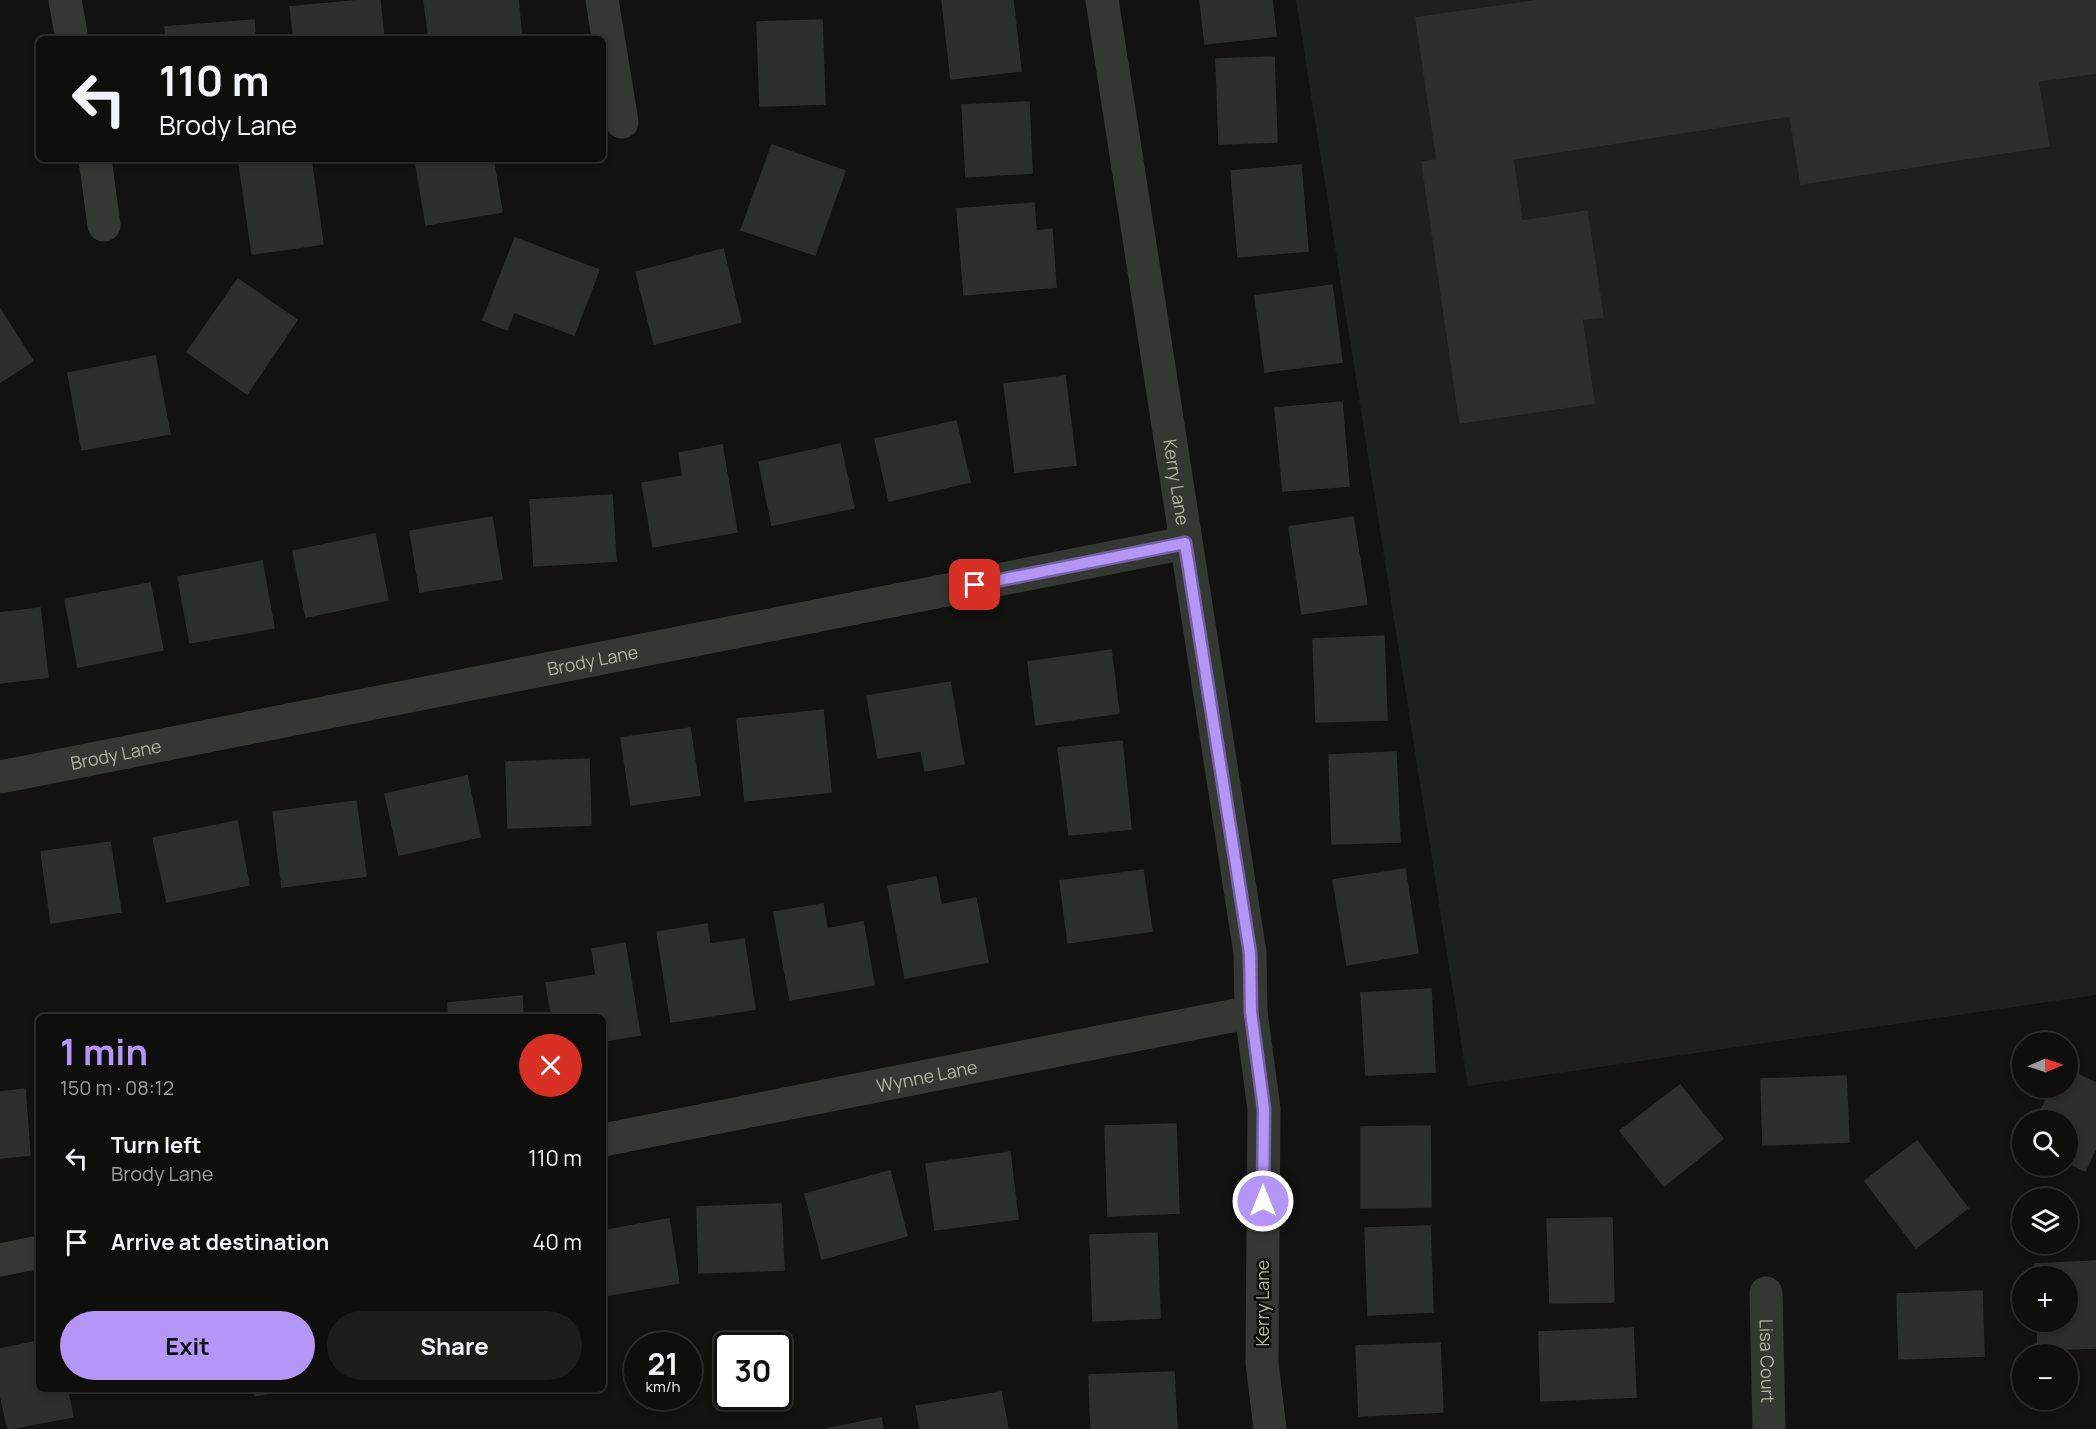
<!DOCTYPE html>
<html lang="en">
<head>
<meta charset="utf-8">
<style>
  body { margin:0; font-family:Manrope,sans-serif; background:#1c1c1b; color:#f1f3f6; height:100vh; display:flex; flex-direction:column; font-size:22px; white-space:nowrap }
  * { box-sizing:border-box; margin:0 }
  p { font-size:20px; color:#9b9c9d }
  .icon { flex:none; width:33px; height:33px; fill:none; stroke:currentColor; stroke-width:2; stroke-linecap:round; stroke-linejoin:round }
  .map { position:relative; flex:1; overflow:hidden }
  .drawer { position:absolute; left:36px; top:1014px; width:570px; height:378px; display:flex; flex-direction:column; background:#0e0e0d; border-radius:9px; box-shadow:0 3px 9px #0003,0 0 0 2px #2e2e2e }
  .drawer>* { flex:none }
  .guide { position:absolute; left:36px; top:36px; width:570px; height:126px; border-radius:9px; box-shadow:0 3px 9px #0003,0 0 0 2px #2e2e2e; background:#0e0e0d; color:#f1f3f6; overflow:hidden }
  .needle { width:39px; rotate:88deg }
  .controls { position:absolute; left:2012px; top:1032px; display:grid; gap:12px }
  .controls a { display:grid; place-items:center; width:66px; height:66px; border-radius:50%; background:#0e0e0d; box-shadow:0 3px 9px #0003,0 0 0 2px #2e2e2e; font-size:30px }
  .speed { position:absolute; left:624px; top:1332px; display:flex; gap:12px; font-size:30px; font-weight:700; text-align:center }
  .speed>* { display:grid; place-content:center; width:78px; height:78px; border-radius:50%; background:#0e0e0d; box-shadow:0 3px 9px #0003,0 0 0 2px #2e2e2e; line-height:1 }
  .speed small { font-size:15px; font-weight:400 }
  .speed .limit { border:3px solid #111; border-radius:9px; background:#fff; color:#111 }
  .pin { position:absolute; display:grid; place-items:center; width:51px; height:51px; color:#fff; margin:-26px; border-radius:12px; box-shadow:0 3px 9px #0006 }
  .me { position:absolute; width:66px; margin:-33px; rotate:0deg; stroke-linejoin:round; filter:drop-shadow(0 0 4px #0008) }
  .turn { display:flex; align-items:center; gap:21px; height:126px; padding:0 24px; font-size:27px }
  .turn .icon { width:78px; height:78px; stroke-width:2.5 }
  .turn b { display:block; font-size:42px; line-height:51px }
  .round { display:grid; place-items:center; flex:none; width:63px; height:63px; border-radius:32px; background:#1c1c1b }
  .summary { display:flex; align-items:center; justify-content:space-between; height:102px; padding:0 24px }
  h1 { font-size:36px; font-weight:700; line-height:45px; color:#b396f6 }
  .primary-button { display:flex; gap:12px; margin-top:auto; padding:12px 24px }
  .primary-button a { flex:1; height:69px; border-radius:36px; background:#b396f6; color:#111; font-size:24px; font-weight:700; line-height:69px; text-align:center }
  .primary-button a+a { background:#1c1c1b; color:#f1f3f6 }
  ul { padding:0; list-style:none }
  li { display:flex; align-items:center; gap:18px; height:84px; padding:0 24px }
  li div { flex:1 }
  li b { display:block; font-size:22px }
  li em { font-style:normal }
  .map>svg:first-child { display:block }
  .built { fill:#1e201d }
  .building { fill:#2d2f2c; stroke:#2d2f2b; stroke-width:1.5 }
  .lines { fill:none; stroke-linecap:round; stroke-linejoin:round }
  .minor { stroke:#353832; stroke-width:33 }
  .route-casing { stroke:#7462a0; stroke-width:15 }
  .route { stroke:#b396f6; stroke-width:10 }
  .labels { text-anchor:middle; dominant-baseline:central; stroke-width:5; stroke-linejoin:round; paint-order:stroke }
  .street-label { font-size:18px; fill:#aeb4a2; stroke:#0d0e0c }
</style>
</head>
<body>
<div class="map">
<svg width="2096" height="1429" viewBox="0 0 2096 1429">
  <rect width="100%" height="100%" fill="#121311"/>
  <path class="built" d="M1296,0H2096V995L1468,1086Z"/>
  <g class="building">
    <path d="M364,0H380L384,39H294L290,7Z"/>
    <path d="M424,0H518L522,39H429Z"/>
    <path d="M942,0H1013L1021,71L951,79Z"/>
    <path d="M1200,0H1272L1276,36L1205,44Z"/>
    <path d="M1541,0H2096V73L2038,81L2049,146L1801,184L1790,116L1513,159L1522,221L1587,211L1603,317L1582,319L1594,403L1460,423L1422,162L1437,160L1416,18Z"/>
    <path d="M254,20L255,39H166L165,27Z"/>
    <path d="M822,20L825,104L760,106L757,22Z"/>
    <path d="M1274,57L1277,142L1219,144L1216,59Z"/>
    <path d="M1029,102L1032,173L966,177L962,105Z"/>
    <path d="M772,145L845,171L815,255L741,230Z"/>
    <path d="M270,159H311L323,244L252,254L239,163Z"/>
    <path d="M415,159H493L502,212L426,225Z"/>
    <path d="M1301,165L1308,251L1238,257L1231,171Z"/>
    <path d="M1034,203L1036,231L1052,229L1056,287L964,295L957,209Z"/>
    <path d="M515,238L599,270L574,335L514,312L507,330L483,320Z"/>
    <path d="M723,249L741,322L654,344L636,272Z"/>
    <path d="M238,279L297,320L247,394L187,352Z"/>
    <path d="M1332,285L1342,362L1265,372L1255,296Z"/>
    <path d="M0,309L33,361L0,382Z"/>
    <path d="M155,356L170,434L82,450L68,373Z"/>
    <path d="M1065,376L1076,465L1015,472L1004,384Z"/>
    <path d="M1342,402L1349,486L1283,491L1275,408Z"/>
    <path d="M956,421L970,482L889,501L875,439Z"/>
    <path d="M840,444L854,508L772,525L759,462Z"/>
    <path d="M722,445L737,532L653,547L642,483L683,476L679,453Z"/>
    <path d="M612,495L616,561L534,566L530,500Z"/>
    <path d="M492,517L502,579L420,592L410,531Z"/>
    <path d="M1353,517L1367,604L1302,614L1289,527Z"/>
    <path d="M375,534L388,600L306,617L293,551Z"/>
    <path d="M262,561L274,628L190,643L178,577Z"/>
    <path d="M150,583L163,650L78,667L65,599Z"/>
    <path d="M40,608L48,677L0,683V613Z"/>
    <path d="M1384,636L1387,720L1316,722L1313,639Z"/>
    <path d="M1111,650L1119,713L1036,725L1028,662Z"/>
    <path d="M950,682L964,764L925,771L921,751L878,758L867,696Z"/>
    <path d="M823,710L831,792L745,801L737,719Z"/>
    <path d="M690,728L700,795L631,805L621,738Z"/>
    <path d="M1122,741L1131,829L1069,835L1058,748Z"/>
    <path d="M1396,752L1400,842L1332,844L1329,755Z"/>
    <path d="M589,759L591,825L508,828L506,762Z"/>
    <path d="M467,776L480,837L399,855L385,794Z"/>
    <path d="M356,801L366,876L282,887L273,812Z"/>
    <path d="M237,821L249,885L167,902L153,838Z"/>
    <path d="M110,842L121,912L51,923L41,852Z"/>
    <path d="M1405,869L1418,953L1347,965L1333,880Z"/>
    <path d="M1143,870L1152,931L1068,943L1060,881Z"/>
    <path d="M936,877L941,905L976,898L988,962L905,978L888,886Z"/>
    <path d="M823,904L827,929L863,922L874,985L790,1000L774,912Z"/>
    <path d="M707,924L710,944L744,939L755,1009L671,1022L657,932Z"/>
    <path d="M625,943L640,1035L603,1041V1017H552L546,983L596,975L592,949Z"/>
    <path d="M1431,989L1435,1072L1366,1075L1361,993Z"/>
    <path d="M522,996L523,1017H449L448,1003Z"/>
    <path d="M2067,1069L2096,1083V1148L2085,1171L2067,1162V1120H2036L2052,1088H2067Z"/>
    <path d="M1846,1076L1849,1142L1763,1145L1761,1079Z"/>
    <path d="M1680,1085L1723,1139L1664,1186L1620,1131Z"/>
    <path d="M25,1089L30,1155L0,1158V1092Z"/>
    <path d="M1176,1124L1179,1213L1108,1216L1105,1126Z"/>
    <path d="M1430,1126L1431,1207L1361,1208V1127Z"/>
    <path d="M1917,1141L1968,1208L1916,1248L1865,1181Z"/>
    <path d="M1010,1152L1018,1219L935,1230L926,1164Z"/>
    <path d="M890,1171L907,1236L822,1259L805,1194Z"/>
    <path d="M781,1204L784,1270L699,1273L697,1207Z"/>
    <path d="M1612,1218L1614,1302L1550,1303L1547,1219Z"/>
    <path d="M669,1219L679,1283L603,1296V1231Z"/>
    <path d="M1430,1226L1433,1312L1368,1315L1365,1228Z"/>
    <path d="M1157,1233L1160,1318L1093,1321L1090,1235Z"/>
    <path d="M2096,1261V1348L2038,1350L2037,1322H2067V1276H2035V1264Z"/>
    <path d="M1982,1291L1984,1356L1899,1359L1897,1294Z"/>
    <path d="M1633,1328L1636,1397L1541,1401L1539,1332Z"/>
    <path d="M39,1341V1389H67L73,1417L8,1429L0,1394V1349Z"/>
    <path d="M1440,1343L1443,1412L1359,1416L1356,1346Z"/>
    <path d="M1174,1372L1177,1429H1091L1089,1375Z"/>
    <path d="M253,1389H292L255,1396Z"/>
    <path d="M1001,1392L1008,1429H920L916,1406Z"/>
    <path d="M881,1418L883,1429H826Z"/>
  </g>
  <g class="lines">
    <g class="minor">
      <path d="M65,0L72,39"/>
      <path d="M602,0L622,122"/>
      <path id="s1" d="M1102,0L1250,953L1251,1012L1264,1109L1262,1363L1270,1429"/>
      <path d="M95,159L104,225"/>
      <path id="s2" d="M0,777L1185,543"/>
      <path id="s3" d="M603,1140L1251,1012"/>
      <path d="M0,1260L39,1252"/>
      <path id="s4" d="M1766,1293L1769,1429"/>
    </g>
  </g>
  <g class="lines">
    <defs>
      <path id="route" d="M975,585L1185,543L1250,953L1251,1012L1264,1109L1263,1201"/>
    </defs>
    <use href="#route" class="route-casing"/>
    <use href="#route" class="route"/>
  </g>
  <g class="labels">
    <g class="street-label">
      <text stroke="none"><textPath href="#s1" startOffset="488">Kerry Lane</textPath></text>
      <text stroke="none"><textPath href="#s2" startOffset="604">Brody Lane</textPath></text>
      <text stroke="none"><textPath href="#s2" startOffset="118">Brody Lane</textPath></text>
      <text stroke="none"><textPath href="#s3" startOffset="330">Wynne Lane</textPath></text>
      <text transform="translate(1262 1303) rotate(-90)">Kerry Lane</text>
      <text stroke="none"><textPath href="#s4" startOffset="68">Lisa Court</textPath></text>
    </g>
  </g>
</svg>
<div class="controls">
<a><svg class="needle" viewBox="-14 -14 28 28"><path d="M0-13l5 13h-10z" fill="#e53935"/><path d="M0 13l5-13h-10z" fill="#9b9c9d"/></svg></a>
<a><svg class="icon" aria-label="search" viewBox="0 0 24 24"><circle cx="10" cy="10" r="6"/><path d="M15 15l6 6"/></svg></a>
<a><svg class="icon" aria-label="layers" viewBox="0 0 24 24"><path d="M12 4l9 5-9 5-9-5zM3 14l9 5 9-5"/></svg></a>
<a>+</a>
<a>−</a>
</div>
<div class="speed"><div>21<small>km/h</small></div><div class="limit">30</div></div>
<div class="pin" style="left:975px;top:585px;background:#d93025"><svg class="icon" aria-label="arrive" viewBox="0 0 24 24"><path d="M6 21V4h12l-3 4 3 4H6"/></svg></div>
<svg class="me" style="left:1263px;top:1201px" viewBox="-20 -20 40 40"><circle r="17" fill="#b396f6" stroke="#fff" stroke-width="3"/><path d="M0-11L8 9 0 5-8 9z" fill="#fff"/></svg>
<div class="guide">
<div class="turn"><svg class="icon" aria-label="left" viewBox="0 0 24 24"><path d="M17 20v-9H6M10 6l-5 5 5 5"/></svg><div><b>110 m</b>Brody Lane</div></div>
</div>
<section class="drawer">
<div class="summary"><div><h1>1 min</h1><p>150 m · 08:12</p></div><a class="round" style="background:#d93025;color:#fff"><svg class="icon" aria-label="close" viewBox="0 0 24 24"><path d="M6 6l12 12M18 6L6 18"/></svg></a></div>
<ul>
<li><svg class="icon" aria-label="left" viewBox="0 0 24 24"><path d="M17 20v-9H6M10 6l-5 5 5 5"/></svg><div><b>Turn left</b><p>Brody Lane</p></div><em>110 m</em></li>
<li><svg class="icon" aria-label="arrive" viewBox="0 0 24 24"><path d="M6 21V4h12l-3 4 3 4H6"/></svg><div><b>Arrive at destination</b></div><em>40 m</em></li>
</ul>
<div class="primary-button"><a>Exit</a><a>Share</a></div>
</section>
</div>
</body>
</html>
